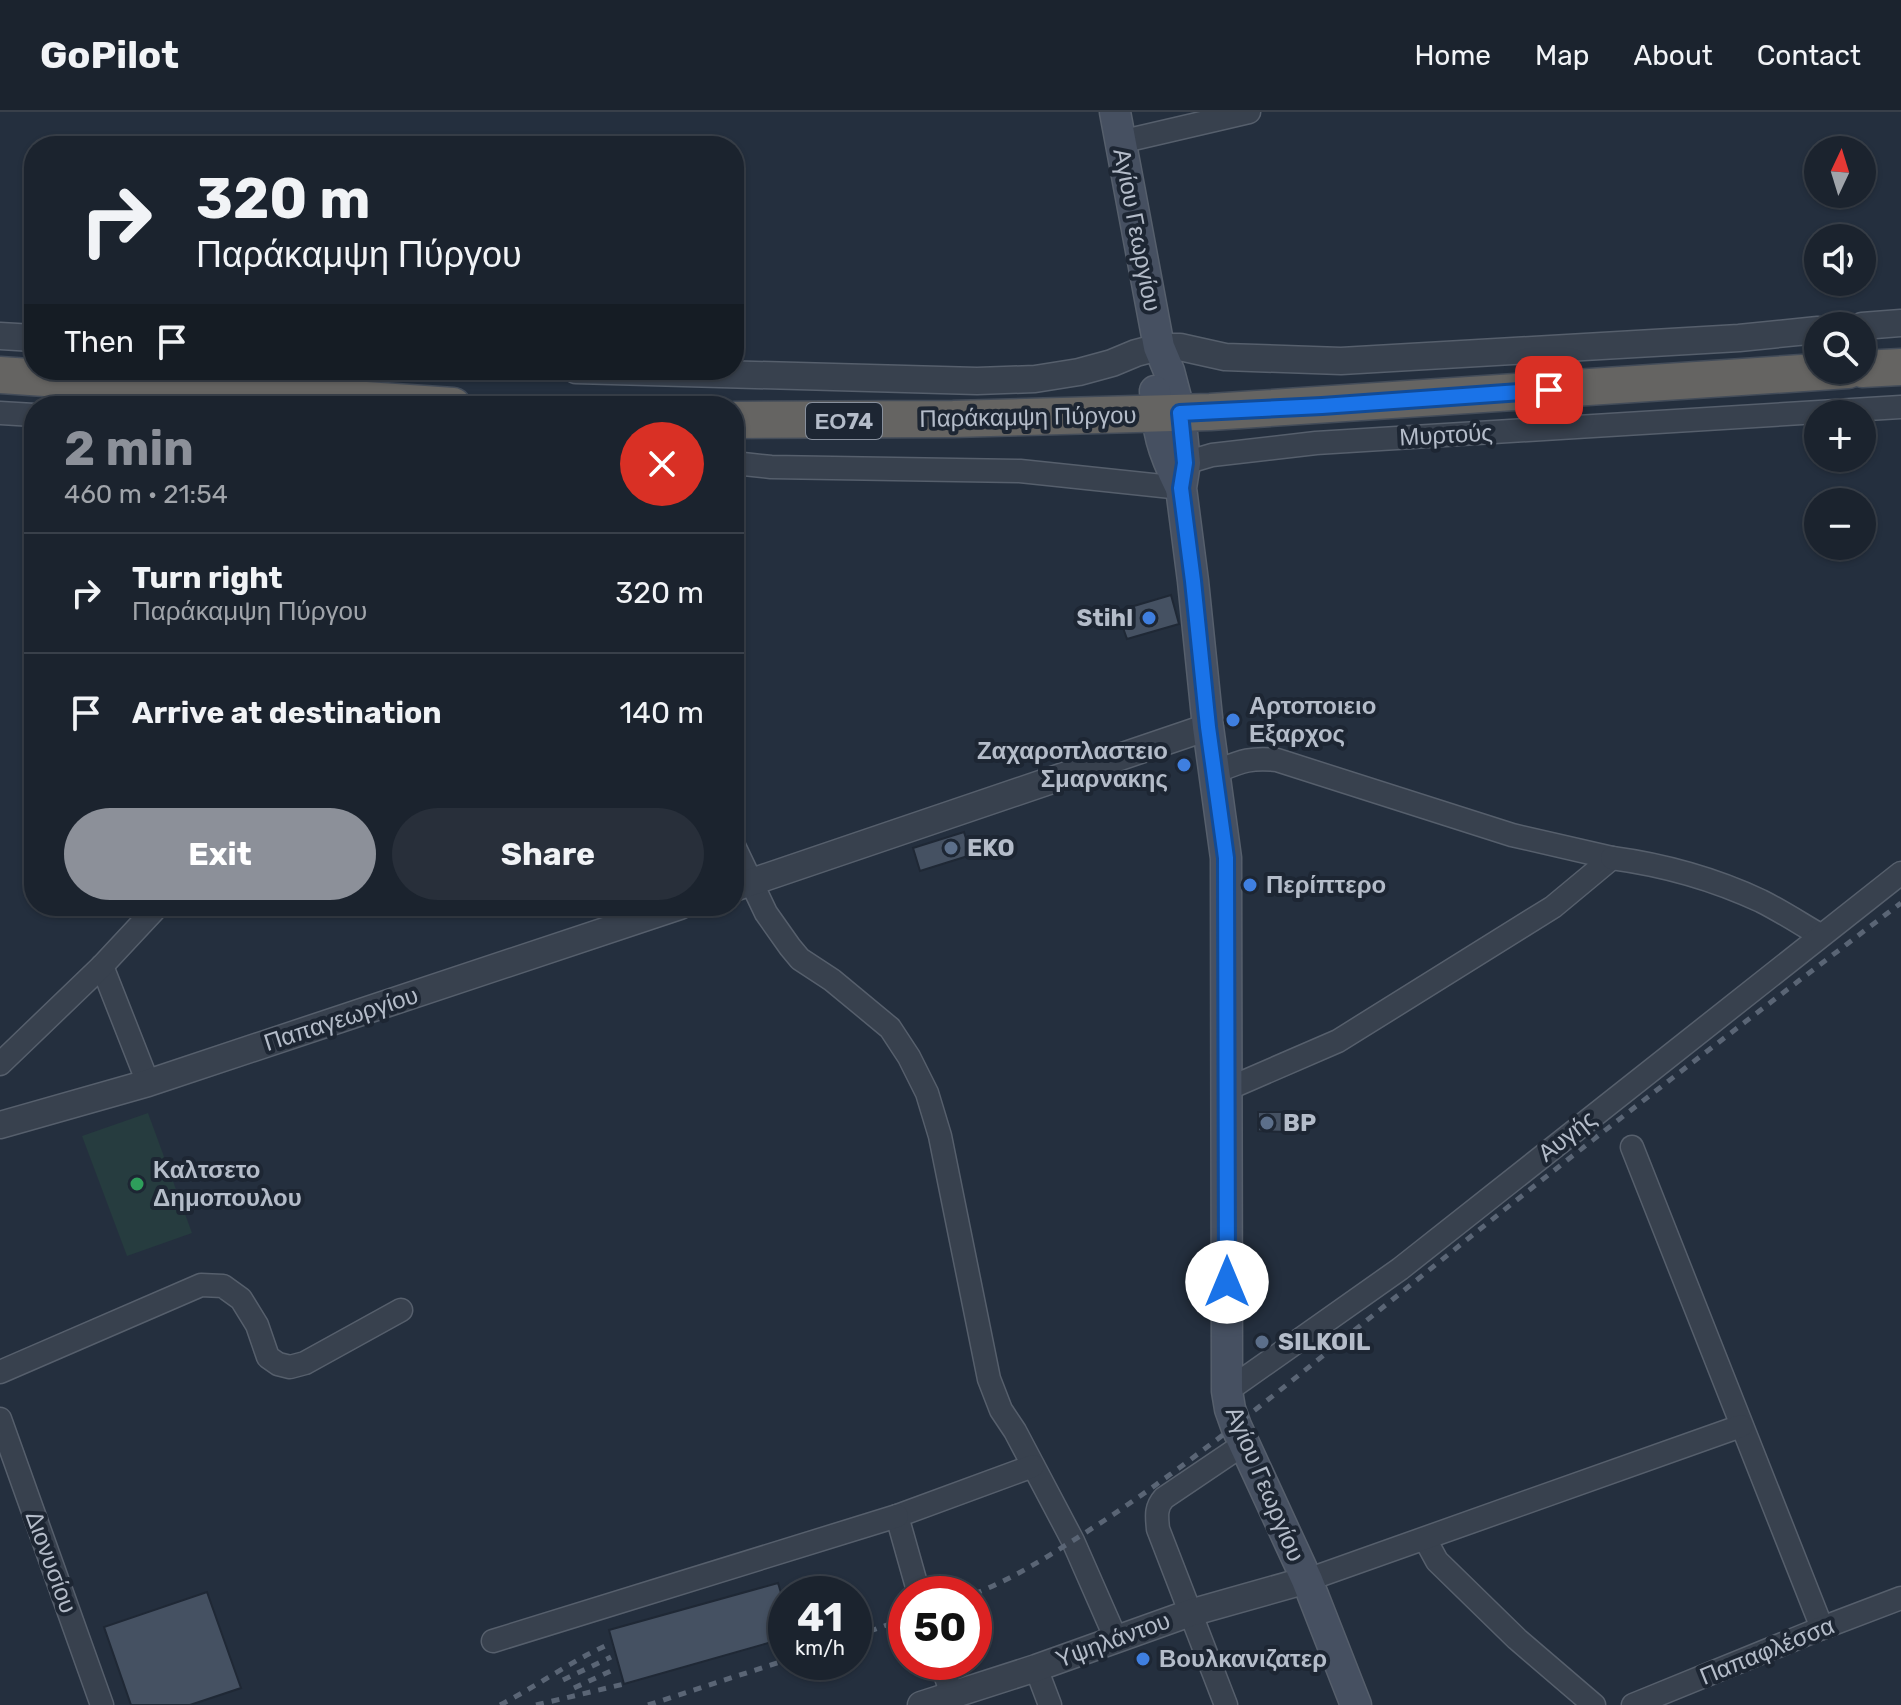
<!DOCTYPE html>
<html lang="en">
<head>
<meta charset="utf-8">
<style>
  body { margin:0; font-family:Rubik,sans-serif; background:#282f3a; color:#f1f3f6; height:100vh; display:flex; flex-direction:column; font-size:30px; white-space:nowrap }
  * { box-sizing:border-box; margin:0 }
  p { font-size:26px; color:#a0a4aa }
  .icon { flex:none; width:44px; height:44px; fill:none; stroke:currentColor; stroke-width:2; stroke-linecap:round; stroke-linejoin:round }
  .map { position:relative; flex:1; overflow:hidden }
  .details { position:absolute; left:24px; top:284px; width:720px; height:520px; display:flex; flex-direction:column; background:#1b232e; border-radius:32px; box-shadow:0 2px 6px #0004,0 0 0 2px #39404a }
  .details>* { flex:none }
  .banner { position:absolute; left:24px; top:24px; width:720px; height:244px; border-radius:32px; box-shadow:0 2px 6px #0004,0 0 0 2px #39404a; background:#1b232e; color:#f1f3f6; overflow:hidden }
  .needle { width:52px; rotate:4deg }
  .buttons { position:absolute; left:1804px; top:24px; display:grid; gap:16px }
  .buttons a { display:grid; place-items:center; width:72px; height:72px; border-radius:50%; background:#1b232e; box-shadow:0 2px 6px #0004,0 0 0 2px #39404a; font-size:40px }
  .speed { position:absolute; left:768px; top:1464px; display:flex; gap:16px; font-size:40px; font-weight:700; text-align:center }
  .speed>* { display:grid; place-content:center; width:104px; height:104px; border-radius:50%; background:#1b232e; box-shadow:0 2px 6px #0004,0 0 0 2px #39404a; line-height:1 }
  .speed small { font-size:20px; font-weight:400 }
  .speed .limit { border:12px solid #d22; background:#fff; color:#111 }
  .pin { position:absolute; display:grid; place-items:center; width:68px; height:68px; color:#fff; margin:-34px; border-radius:16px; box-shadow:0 4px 12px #0006 }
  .me { position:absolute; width:88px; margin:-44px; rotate:0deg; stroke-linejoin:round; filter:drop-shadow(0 0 6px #0008) }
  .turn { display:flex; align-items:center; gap:28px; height:168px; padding:0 40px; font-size:36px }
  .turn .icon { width:104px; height:104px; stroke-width:2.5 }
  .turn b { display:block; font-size:56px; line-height:68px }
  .then { display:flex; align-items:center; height:76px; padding:0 40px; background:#0003; gap:16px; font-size:30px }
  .round { display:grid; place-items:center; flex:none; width:84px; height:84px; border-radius:42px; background:#282f3a }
  .head { display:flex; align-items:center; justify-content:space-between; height:136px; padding:0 40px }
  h1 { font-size:48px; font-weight:700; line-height:60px; color:#8c9099 }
  .primary-button { display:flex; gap:16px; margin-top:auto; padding:16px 40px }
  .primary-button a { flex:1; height:92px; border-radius:48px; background:#8c9099; color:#fff; font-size:32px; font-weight:700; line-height:92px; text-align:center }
  .primary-button a+a { background:#282f3a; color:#f1f3f6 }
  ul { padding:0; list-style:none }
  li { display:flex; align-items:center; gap:24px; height:120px; padding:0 40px; border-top:2px solid #39404a }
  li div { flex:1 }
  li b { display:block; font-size:30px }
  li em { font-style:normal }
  header { display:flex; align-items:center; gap:48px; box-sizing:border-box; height:112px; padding:0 40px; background:#1b232e; border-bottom:2px solid #39404a }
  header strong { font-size:38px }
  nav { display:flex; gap:44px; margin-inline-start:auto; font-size:28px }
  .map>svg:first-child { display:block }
  .green { fill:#263c3f }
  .building { fill:#455162; stroke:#1f2835; stroke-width:2 }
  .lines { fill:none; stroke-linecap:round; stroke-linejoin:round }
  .minor-casing { stroke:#565f6c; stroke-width:25 }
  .tertiary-casing { stroke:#565f6c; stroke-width:29 }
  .secondary-casing { stroke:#565f6c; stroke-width:33 }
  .trunk-casing { stroke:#434c59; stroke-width:39 }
  .minor { stroke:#38414e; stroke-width:22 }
  .tertiary { stroke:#38414e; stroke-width:26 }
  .secondary { stroke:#465061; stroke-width:30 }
  .trunk { stroke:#656462; stroke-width:36 }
  .rail { stroke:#5a6575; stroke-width:5; stroke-dasharray:8 8; stroke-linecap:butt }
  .route-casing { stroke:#114b97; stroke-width:20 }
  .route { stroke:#1a73e8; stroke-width:14 }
  .shop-dot { fill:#3f7fe0; stroke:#1d2633; stroke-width:3 }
  .service-dot { fill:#5c6f8a; stroke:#1d2633; stroke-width:3 }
  .leisure-dot { fill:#2e9e5b; stroke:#1d2633; stroke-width:3 }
  .labels { text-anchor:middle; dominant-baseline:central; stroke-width:8; stroke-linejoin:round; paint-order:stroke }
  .shield { fill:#1d2633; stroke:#878f9c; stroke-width:2 }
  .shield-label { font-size:22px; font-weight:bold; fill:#b4bcc9 }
  .street-label { font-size:24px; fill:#b4bcc9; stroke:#1d2633 }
  .poi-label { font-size:24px; font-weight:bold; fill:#b4bcc9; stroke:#1d2633; text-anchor:start }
</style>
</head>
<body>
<header>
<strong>GoPilot</strong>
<nav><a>Home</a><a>Map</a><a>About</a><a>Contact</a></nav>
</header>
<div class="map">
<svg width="1901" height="1593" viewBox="0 0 1901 1593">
  <rect width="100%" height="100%" fill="#242f3e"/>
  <path class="green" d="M148,1001L192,1121L127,1144L82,1024Z"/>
  <g class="building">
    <path d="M1171,483L1179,512L1127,527L1117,499Z"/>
    <path d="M964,720L971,743L920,759L913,736Z"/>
    <path d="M1258,1000H1289V1020L1258,1019Z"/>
    <path d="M778,1471L786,1497V1526L624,1572L609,1518Z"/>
    <path d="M207,1480L241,1576L190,1593H131L104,1515Z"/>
  </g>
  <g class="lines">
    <defs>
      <g id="minor">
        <path d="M1120,30L1249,0"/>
        <path d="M0,301L34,303"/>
        <path d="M734,351L771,355L1020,359L1181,376"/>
        <path d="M1185,351L1212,343L1316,331L1901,295"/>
        <path d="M1215,660C1240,650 1249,645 1277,648L1512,723L1612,746L1553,795L1338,929L1225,978"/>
        <path d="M734,734L766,801L790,835L800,847L832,868L890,916L909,945L927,981L940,1024L989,1267L1001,1298L1015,1319L1073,1429L1116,1527"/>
        <path d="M1612,746C1664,753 1714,767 1761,789C1781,799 1801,812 1820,823"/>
        <path d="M102,854L148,971"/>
        <path d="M0,952L102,854L158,794"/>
        <path d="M1632,1035L1822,1516"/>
        <path d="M0,1260L201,1173L223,1174L241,1187L257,1213L268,1245L278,1252L290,1255L305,1251L401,1198"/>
        <path d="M1227,1279L1400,1157L1901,761"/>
        <path d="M0,1307L102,1593"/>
        <path d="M1425,1427L1437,1449L1517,1527L1594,1593"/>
        <path d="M1307,1468L1741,1314"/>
        <path d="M919,1482L897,1404L1033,1354"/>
        <path d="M493,1529L897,1404"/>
        <path d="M941,1550L952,1583"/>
        <path d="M1036,1556L1050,1593"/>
        <path d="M1226,1593L1158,1417C1157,1405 1155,1396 1164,1386L1244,1332"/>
        <path d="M1633,1593L1822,1516L1901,1486"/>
      </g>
      <g id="tertiary">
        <path d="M1862,214L1901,211"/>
        <path d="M0,224L34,226"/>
        <path d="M576,258L977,269L1035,267L1079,260L1112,251L1136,241L1159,235H1180L1225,245L1341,249L1739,226L1818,218"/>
        <path d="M734,776L1208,615"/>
        <path d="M0,1013L148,971L680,794"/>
        <path d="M921,1593L1036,1556L1190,1501L1307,1468"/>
      </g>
      <g id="secondary">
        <path d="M1115,0L1159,235L1169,259L1180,301L1185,351L1181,376L1193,469L1208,615L1226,746L1227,1279L1230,1297L1236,1314L1307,1468L1356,1593"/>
        <path d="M1155,279C1157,319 1162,338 1180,374"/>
      </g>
      <g id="trunk">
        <path d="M1862,257L1901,255"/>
        <path d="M0,263L453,294"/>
        <path d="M734,308L953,307L1210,300L1848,258"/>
      </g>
    </defs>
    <use href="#minor" class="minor-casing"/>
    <use href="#tertiary" class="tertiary-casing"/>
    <use href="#secondary" class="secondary-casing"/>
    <use href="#trunk" class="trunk-casing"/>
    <use href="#minor" class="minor"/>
    <use href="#tertiary" class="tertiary"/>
    <use href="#secondary" class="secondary"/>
    <use href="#trunk" class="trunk"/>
    <g class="rail">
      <path d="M974,1482C1020,1464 1063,1435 1105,1408C1207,1340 1301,1261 1397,1184C1562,1050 1731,920 1901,791"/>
      <path d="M854,1525L906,1506"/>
      <path d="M563,1568L611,1545"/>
      <path d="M574,1576L615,1557"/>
      <path d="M500,1593C537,1574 570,1550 607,1533"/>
      <path d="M536,1593L624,1572"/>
      <path d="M648,1593L786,1548"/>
    </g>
  </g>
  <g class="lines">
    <defs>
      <path id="route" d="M1227,1170L1226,746L1208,615L1193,469L1181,376L1185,351L1180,301L1322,294L1549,278"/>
    </defs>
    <use href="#route" class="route-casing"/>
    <use href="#route" class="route"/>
  </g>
  <g class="shop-dot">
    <circle cx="1149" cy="506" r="8"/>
    <circle cx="1233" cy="608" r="8"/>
    <circle cx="1184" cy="653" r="8"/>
    <circle cx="1250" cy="773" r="8"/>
    <circle cx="1143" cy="1547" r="8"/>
  </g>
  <g class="service-dot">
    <circle cx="951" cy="736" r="8"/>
    <circle cx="1267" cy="1011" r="8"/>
    <circle cx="1262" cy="1230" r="8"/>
  </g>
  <circle class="leisure-dot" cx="137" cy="1072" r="8"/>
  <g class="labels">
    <rect class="shield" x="806" y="291" width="76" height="36" rx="6"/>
    <g class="shield-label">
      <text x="844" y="309">ΕΟ74</text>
    </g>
    <g class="street-label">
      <text transform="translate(1137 118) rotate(79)">Αγίου Γεωργίου</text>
      <text transform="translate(1028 305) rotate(-1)">Παράκαμψη Πύργου</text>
      <text transform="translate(1446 323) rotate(-3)">Μυρτούς</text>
      <text transform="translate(341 907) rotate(-18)">Παπαγεωργίου</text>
      <text transform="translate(1567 1024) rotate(-38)">Αυγής</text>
      <text transform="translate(1265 1372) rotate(67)">Αγίου Γεωργίου</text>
      <text transform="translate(51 1450) rotate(70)">Διονυσίου</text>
      <text transform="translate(1113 1528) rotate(-20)">Υψηλάντου</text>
      <text transform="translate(1767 1539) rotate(-22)">Παπαφλέσσα</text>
    </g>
    <g class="poi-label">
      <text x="1133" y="506" text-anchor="end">Stihl</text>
      <text x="1249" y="594">Αρτοποιειο<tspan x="1249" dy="28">Εξαρχος</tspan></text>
      <text x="1168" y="639" text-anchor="end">Ζαχαροπλαστειο<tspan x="1168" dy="28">Σμαρνακης</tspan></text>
      <text x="967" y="736">EKO</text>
      <text x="1266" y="773">Περίπτερο</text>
      <text x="1283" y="1011">BP</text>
      <text x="153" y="1058">Καλτσετο<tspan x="153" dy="28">Δημοπουλου</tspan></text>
      <text x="1278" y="1230">SILKOIL</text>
      <text x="1159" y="1547">Βουλκανιζατερ</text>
    </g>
  </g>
</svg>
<div class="buttons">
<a><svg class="needle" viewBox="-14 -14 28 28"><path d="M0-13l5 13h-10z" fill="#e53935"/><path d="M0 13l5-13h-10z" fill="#a0a4aa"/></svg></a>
<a><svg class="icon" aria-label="sound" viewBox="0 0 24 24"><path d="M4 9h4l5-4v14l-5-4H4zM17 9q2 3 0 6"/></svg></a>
<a><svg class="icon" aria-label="search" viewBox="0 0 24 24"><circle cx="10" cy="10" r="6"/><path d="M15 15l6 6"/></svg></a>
<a>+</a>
<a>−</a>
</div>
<div class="speed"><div>41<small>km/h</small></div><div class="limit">50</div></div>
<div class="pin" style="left:1549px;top:278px;background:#d93025"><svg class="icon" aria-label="arrive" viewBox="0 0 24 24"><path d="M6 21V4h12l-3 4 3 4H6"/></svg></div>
<svg class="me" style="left:1227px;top:1170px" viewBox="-20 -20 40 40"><circle r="19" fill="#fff"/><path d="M0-13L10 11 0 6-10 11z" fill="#1a73e8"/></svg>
<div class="banner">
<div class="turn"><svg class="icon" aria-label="right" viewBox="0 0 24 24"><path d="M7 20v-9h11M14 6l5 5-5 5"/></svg><div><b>320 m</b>Παράκαμψη Πύργου</div></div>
<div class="then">Then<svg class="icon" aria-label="arrive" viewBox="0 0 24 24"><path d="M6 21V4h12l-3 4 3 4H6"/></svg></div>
</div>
<section class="details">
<div class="head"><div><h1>2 min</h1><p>460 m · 21:54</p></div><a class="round" style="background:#d93025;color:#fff"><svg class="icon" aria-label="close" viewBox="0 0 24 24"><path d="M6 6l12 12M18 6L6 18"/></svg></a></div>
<ul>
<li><svg class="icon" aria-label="right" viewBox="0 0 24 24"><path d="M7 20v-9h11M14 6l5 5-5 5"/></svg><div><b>Turn right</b><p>Παράκαμψη Πύργου</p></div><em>320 m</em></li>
<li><svg class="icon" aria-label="arrive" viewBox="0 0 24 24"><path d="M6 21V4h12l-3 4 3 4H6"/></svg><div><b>Arrive at destination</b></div><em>140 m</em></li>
</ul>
<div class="primary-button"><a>Exit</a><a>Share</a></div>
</section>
</div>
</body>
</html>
